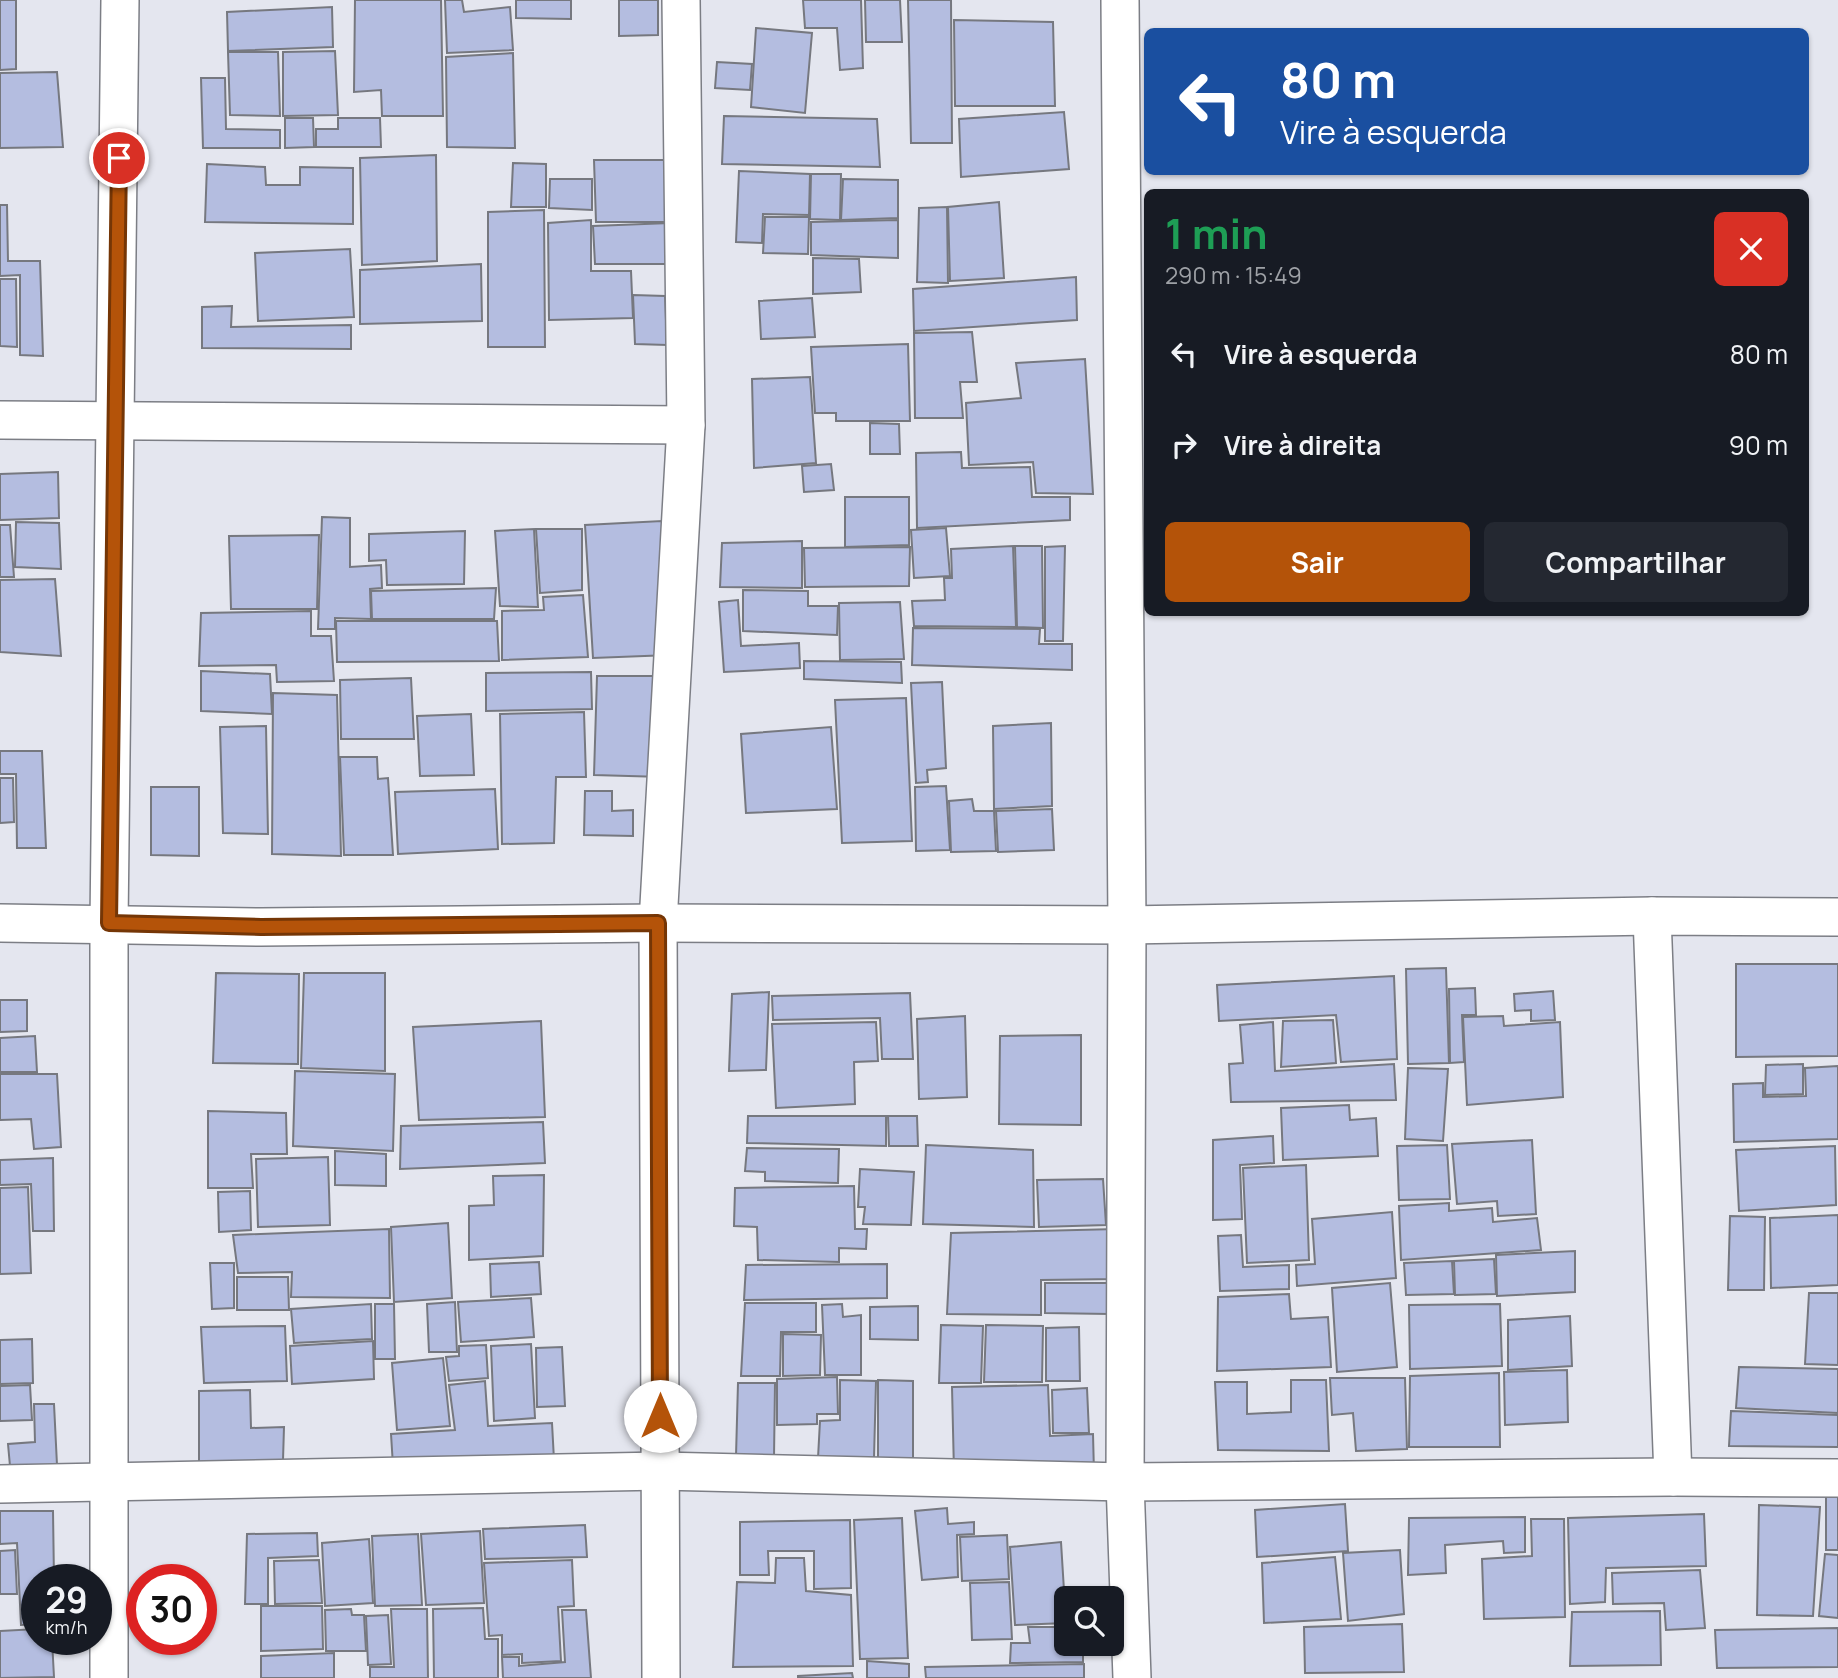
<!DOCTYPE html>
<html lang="pt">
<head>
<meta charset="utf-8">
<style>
  body { margin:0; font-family:Manrope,sans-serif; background:#242831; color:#f1f3f6; height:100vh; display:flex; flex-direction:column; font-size:26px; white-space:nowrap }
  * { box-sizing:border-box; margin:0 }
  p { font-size:23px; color:#9ea1a6 }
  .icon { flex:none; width:38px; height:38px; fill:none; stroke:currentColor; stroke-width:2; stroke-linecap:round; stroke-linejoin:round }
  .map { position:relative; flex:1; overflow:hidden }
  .details { position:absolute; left:1144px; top:189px; width:665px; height:427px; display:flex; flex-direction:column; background:#171b24; border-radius:10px; box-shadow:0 2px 5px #0004 }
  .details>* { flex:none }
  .banner { position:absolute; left:1144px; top:28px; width:665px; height:147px; border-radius:10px; box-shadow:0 2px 5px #0004; background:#1a4fa0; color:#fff; overflow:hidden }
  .controls { position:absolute; left:1054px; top:1586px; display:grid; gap:14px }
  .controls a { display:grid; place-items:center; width:70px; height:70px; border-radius:10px; background:#171b24; box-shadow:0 2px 5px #0004; font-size:35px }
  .speed { position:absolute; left:21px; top:1564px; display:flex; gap:14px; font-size:35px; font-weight:700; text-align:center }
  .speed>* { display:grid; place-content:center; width:91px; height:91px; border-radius:50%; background:#171b24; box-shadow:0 2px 5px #0004; line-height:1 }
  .speed small { font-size:18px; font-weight:400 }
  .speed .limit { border:10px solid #d22; background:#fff; color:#111 }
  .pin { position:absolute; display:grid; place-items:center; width:60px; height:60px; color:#fff; margin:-30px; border:4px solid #fff; border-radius:50%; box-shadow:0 2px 7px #0007 }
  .me { position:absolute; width:77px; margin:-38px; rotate:0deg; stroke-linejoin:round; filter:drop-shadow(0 0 5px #0008) }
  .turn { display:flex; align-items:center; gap:24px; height:147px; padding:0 21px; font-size:32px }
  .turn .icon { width:91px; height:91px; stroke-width:2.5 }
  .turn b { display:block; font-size:49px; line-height:60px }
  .round { display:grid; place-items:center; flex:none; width:74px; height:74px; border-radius:10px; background:#242831 }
  .headline { display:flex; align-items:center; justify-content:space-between; height:119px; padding:0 21px }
  h1 { font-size:42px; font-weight:700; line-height:52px; color:#1e9e55 }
  .button { display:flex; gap:14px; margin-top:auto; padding:14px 21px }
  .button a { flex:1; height:80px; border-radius:10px; background:#b45309; color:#fff; font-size:28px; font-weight:700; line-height:80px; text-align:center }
  .button a+a { background:#242831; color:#f1f3f6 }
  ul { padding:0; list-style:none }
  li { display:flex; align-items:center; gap:21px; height:91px; padding:0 21px }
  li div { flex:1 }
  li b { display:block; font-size:26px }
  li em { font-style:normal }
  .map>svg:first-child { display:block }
  .building { fill:#b4bde0; stroke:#76787f; stroke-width:2 }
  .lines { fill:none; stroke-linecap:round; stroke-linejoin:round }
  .minor-casing { stroke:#7c7e85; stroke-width:40 }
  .minor { stroke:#fff; stroke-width:37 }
  .route-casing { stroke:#753606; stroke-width:18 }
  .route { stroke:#b45309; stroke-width:12 }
</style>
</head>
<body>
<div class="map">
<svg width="1838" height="1678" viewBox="0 0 1838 1678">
  <rect width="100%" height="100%" fill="#e4e6ef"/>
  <g class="building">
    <path d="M0,0H16V69L0,70Z"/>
    <path d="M355,0H441L443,116H382L381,90L354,92Z"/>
    <path d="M445,0H462L464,12L510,7L513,50L447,53Z"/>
    <path d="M516,0H571V19L516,18Z"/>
    <path d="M619,0H658V35L619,36Z"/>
    <path d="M803,0H861L863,68L840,70L837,28H805Z"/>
    <path d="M865,0H900L902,42H866Z"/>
    <path d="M908,0H951L952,143H911Z"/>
    <path d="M332,7L333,47L228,51L227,12Z"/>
    <path d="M954,20L1053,22L1055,106H955Z"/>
    <path d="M756,28L812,33L805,113L751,107Z"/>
    <path d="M335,51L338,115L283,116V52Z"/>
    <path d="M228,52H278L280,116L230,115Z"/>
    <path d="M513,53L515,148L447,147L446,57Z"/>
    <path d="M717,62L752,64L750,90L715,88Z"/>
    <path d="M57,72L63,147L0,148V73Z"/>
    <path d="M201,78H225L226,129L280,130V148H203Z"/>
    <path d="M1064,112L1069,169L961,177L959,119Z"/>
    <path d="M724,116L877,119L880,167L722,164Z"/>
    <path d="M285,118H313L314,147L285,148Z"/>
    <path d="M338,118H380L381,147H316V129H338Z"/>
    <path d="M436,155L437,261L362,265L360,158Z"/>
    <path d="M594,160H674L677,222H596Z"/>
    <path d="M513,163L546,164V207H511Z"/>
    <path d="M207,164L265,167L266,185H300V167L353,168V224L205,222Z"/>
    <path d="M739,171L810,174L809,215L763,214L762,243L736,242Z"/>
    <path d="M811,174H841L840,220L810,219Z"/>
    <path d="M550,179H592V210L549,208Z"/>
    <path d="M843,179L898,180V218L841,220Z"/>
    <path d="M999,202L1004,278L950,281L948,207Z"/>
    <path d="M0,205H7L8,261H40L43,356L20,355V275L0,276Z"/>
    <path d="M947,207L948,283L917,282L919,208Z"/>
    <path d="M544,210L545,347H488V212Z"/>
    <path d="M765,217H809L808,254L763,253Z"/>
    <path d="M591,220V271H631L633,318L549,320L548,223Z"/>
    <path d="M898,220V258L811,255V222Z"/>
    <path d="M670,223L671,264H595L593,226Z"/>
    <path d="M350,249L354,317L258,321L255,253Z"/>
    <path d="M813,258L859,259L861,292L813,294Z"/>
    <path d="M481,264L482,321L360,324V270Z"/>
    <path d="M1076,277L1077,320L914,331L913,289Z"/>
    <path d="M0,279H16L17,347L0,346Z"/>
    <path d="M633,295L665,296L667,345L635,344Z"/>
    <path d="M812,298L815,337L761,339L759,301Z"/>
    <path d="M232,306L231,327L351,325V349L202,348V307Z"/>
    <path d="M972,332L977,382H960L963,418H915L914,333Z"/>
    <path d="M908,344L910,421H836V413H815L811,347Z"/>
    <path d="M1085,359L1093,494L1036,493L1033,462L969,465L966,403L1021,398L1016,363Z"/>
    <path d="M810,377L816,463L754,468L752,379Z"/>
    <path d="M870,423L899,424L900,454H870Z"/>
    <path d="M961,452L962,468L1030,467L1032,497H1070V520L917,528L916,453Z"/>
    <path d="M831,464L834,490L804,492L802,466Z"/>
    <path d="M58,472L59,518L0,520V474Z"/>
    <path d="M845,497H909V545L845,547Z"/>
    <path d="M322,517L350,518V567L381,565L382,588L370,589L371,619L335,618V629H318Z"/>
    <path d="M662,521L670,655L593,658L585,525Z"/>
    <path d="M16,522L59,523L61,569L15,567Z"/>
    <path d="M0,525H10L14,577H0Z"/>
    <path d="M946,528L950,576L914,578L911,530Z"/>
    <path d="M534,529L538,607L500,606L495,531Z"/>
    <path d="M536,529H582V590L540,593Z"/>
    <path d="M465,531L464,584L387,585L386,560L369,561V534Z"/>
    <path d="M319,535L317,609H231L229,536Z"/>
    <path d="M802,541V588L720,587L722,543Z"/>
    <path d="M1013,546L1016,627L914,626L912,601L945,600L944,578H952L951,549Z"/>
    <path d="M1015,546H1042L1043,628L1017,627Z"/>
    <path d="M1065,546L1063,641H1045V547Z"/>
    <path d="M910,547L909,586L805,587L804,548Z"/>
    <path d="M55,579L61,656L0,652V580Z"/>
    <path d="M496,588L494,619H372L371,591Z"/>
    <path d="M743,590L808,591V606H838L837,635L743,631Z"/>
    <path d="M583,595L588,657L502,660V611L544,610L543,597Z"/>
    <path d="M738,600L741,646L799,643L800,668L724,672L719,602Z"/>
    <path d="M900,602L904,659L840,660L839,603Z"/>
    <path d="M311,611V636H331L334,681L277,682L276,665L199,666L201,613Z"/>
    <path d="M336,621H497L499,661L337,662Z"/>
    <path d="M913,628L1040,629L1039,644H1072V670L912,665Z"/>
    <path d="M804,661L901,662L902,683L804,679Z"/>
    <path d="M201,671L270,674L272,714L201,711Z"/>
    <path d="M591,672L592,709L486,711V673Z"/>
    <path d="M597,676H666L663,777L594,775Z"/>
    <path d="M411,678L414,739H341L340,680Z"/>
    <path d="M942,682L946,768L927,770L928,782L916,783L911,683Z"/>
    <path d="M273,693L337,695L341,856L272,854Z"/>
    <path d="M906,698L912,841L842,843L835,700Z"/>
    <path d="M584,712L586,777H556L554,843L502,844L500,714Z"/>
    <path d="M471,714L474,775L420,776L417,716Z"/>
    <path d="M1051,723L1052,806L994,809L993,726Z"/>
    <path d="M266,726L268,834L223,833L220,727Z"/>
    <path d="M831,727L837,809L746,813L741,734Z"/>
    <path d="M0,751H42L46,848H17L16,774H0Z"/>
    <path d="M340,757H377L378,779L388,778L393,855H344Z"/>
    <path d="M0,778H13L14,822L0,823Z"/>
    <path d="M946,786L950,850L916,851L915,787Z"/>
    <path d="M151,787H199V856L151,855Z"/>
    <path d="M495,789L498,849L398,854L395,792Z"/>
    <path d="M585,791H612V811L633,810V836L584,835Z"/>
    <path d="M972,799L974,811H994L996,851L951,852L949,801Z"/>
    <path d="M1052,809L1054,850L998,852L996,811Z"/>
    <path d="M1736,964H1838V1056L1736,1057Z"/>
    <path d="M1446,968L1449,1063L1408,1064L1406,969Z"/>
    <path d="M216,973L299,974L298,1064L213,1063Z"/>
    <path d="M304,973H385V1071L301,1068Z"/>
    <path d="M1394,976L1397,1059L1341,1062L1336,1015L1219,1021L1217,985Z"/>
    <path d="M1475,988L1476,1015H1462L1464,1062L1450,1063L1449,989Z"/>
    <path d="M1553,991L1555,1020L1531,1021V1010L1515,1011L1514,994Z"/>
    <path d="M769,992L766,1070L729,1071L732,994Z"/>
    <path d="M910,993L913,1059H882L880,1018L773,1020L772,996Z"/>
    <path d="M0,1000H27V1031L0,1032Z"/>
    <path d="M965,1016L967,1097L919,1099L917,1019Z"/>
    <path d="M1503,1016L1504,1026L1560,1022L1563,1097L1467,1105L1463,1017Z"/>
    <path d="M1333,1020L1336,1063L1281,1067L1283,1021Z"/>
    <path d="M541,1021L545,1117L419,1120L413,1027Z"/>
    <path d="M876,1022L878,1061L854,1062L855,1104L776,1108L772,1024Z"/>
    <path d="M1273,1022L1275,1071L1394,1064L1396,1100L1231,1102L1229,1064L1243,1063L1240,1025Z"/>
    <path d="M1081,1035V1125L999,1124L1000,1036Z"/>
    <path d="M35,1036L37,1072H0V1038Z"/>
    <path d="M1803,1064V1094L1765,1095L1766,1065Z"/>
    <path d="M1838,1066V1139L1734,1142L1733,1084L1763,1083V1097L1806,1096L1805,1068Z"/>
    <path d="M1408,1068L1448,1069L1443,1141L1405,1139Z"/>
    <path d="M295,1071L395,1074L393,1151L293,1146Z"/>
    <path d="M0,1074H57L61,1147L34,1149L31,1119L0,1120Z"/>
    <path d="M1349,1105L1350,1120L1376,1118L1378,1156L1283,1160L1281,1108Z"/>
    <path d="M208,1111L286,1113L287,1154H251L253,1188H208Z"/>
    <path d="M748,1116H886V1146L747,1143Z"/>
    <path d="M888,1116H917L918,1146H889Z"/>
    <path d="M543,1122L545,1163L400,1169L401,1126Z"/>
    <path d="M1273,1136L1274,1163L1240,1165L1242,1219L1213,1220V1140Z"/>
    <path d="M1532,1140L1536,1214L1498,1216L1497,1201L1457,1204L1452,1144Z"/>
    <path d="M926,1145L1033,1150L1034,1227L923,1224Z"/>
    <path d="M1447,1145L1450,1199L1399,1200L1397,1146Z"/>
    <path d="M1835,1146L1836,1205L1739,1211L1736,1150Z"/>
    <path d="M747,1148L839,1149L838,1183L765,1181V1172L745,1171Z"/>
    <path d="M335,1151L386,1154V1186L335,1185Z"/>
    <path d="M328,1157L330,1225L258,1227L256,1159Z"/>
    <path d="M53,1158L54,1231H33L31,1184L0,1185V1160Z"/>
    <path d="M1306,1165L1309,1260L1247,1263L1243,1168Z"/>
    <path d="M860,1169L914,1172L911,1225L863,1224L865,1207H858Z"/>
    <path d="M544,1175L543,1256L469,1260V1206L494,1205L493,1176Z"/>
    <path d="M1103,1179L1106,1225L1039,1227L1037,1180Z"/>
    <path d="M854,1186L855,1229H867L866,1249L839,1248V1262L758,1260L757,1227L734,1226L735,1188Z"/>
    <path d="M28,1187L31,1273L0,1274V1188Z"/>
    <path d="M250,1191L251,1230L219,1232L218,1192Z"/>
    <path d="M1449,1203V1211L1492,1208L1493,1222L1537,1218L1541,1250L1401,1260L1399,1206Z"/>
    <path d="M1392,1212L1396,1278L1297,1286L1296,1265L1315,1264L1312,1219Z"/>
    <path d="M1838,1215V1285L1771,1288L1770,1218Z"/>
    <path d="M1730,1216L1765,1217L1764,1290H1728Z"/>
    <path d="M448,1223L452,1298L394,1302L391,1227Z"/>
    <path d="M389,1229L390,1298L291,1297L292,1272L238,1273L233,1235Z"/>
    <path d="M1117,1229V1279L1041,1280V1315L947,1314L951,1233Z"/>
    <path d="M1241,1235L1243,1267L1289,1265V1289L1220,1291L1218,1236Z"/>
    <path d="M1575,1251V1292L1497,1296L1496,1255Z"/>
    <path d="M1494,1259L1496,1294L1455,1295L1454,1261Z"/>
    <path d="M1452,1261L1454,1294L1406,1295L1404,1263Z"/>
    <path d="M539,1262L541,1294L491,1297L490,1264Z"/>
    <path d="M210,1263H234V1308L212,1309Z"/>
    <path d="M887,1264V1298L744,1300L746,1265Z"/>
    <path d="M237,1277H288L289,1310H237Z"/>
    <path d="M1045,1283H1109V1314L1045,1313Z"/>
    <path d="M1390,1283L1397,1367L1337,1372L1332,1288Z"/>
    <path d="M1809,1293H1838V1365L1805,1364Z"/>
    <path d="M1289,1294L1291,1319L1328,1317L1331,1367L1217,1371L1218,1297Z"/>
    <path d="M531,1298L534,1337L461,1342L458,1302Z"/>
    <path d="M455,1302L457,1352H429L427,1304Z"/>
    <path d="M745,1303H816V1332H781L780,1376H741Z"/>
    <path d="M371,1304L372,1339L294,1343L291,1309Z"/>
    <path d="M375,1304H394L395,1359H375Z"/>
    <path d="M842,1304L843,1317L861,1315V1375H825L822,1305Z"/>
    <path d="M1500,1304L1502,1366L1410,1369L1409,1305Z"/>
    <path d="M918,1306V1340L870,1339V1307Z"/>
    <path d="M1570,1316L1572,1366L1508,1370V1320Z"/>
    <path d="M941,1325L983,1326L981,1383H939Z"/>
    <path d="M986,1325L1043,1326L1042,1382H984Z"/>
    <path d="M285,1326L287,1381L204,1383L201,1327Z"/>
    <path d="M1079,1327L1080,1381H1046V1328Z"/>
    <path d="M783,1334L821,1335L820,1375L783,1376Z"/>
    <path d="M32,1339L33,1383L0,1384V1340Z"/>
    <path d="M373,1341L374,1379L292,1384L290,1346Z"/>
    <path d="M531,1344L535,1418L494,1421L491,1346Z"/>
    <path d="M486,1345L488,1378L449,1381L446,1357L459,1356V1346Z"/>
    <path d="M562,1347L565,1406L537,1407L536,1348Z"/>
    <path d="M443,1358L450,1426L397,1430L392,1363Z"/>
    <path d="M1739,1367L1838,1369V1413L1736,1408Z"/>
    <path d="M1567,1370L1568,1422L1505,1425L1504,1372Z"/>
    <path d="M1499,1373L1500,1447H1409L1410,1376Z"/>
    <path d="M837,1377L838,1414H817V1424L777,1425V1379Z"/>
    <path d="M1330,1378H1405L1407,1449L1356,1451L1353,1413L1332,1415Z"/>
    <path d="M840,1380L876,1381L874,1458H818L820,1421L840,1420Z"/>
    <path d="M878,1380L913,1381V1459L878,1458Z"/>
    <path d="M1291,1380H1326L1329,1451L1218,1450L1215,1382H1247V1414L1291,1412Z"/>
    <path d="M485,1381L488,1426L552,1423L554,1460L393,1466L391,1434L455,1430L449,1385Z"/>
    <path d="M738,1383H775L774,1457L736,1456Z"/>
    <path d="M30,1385L32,1420L0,1421V1386Z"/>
    <path d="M1048,1385L1050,1436L1093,1434L1094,1473L954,1472L952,1387Z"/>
    <path d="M1087,1388L1089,1433H1053L1052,1390Z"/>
    <path d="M250,1390L251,1428L284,1427L283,1460L199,1463V1391Z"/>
    <path d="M34,1404H54L57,1465L10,1466L8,1444L35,1442Z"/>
    <path d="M1731,1411L1838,1415V1447L1729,1446Z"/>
    <path d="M1838,1488V1550H1826V1489Z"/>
    <path d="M1345,1504L1348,1551L1257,1557L1255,1510Z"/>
    <path d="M1759,1505L1820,1507L1813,1616L1757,1615Z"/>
    <path d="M947,1508L948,1524L974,1522V1534L957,1535L958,1577L922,1580L915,1511Z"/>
    <path d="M0,1511H53L54,1580H37V1624L21,1625L17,1543L0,1544Z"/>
    <path d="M1704,1514L1706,1566L1606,1568L1605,1602L1570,1604L1568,1518Z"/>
    <path d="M1525,1517V1552L1504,1553L1503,1541L1445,1545L1446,1573L1408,1575L1409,1518Z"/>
    <path d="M902,1518L908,1658L860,1659L854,1520Z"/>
    <path d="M1531,1519H1564L1565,1617L1484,1619L1482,1559L1532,1556Z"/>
    <path d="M850,1520L851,1588L814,1589V1551H768L769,1575H740V1522Z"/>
    <path d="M585,1525L587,1557L485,1559L483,1529Z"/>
    <path d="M480,1531L484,1603L426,1605L421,1534Z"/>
    <path d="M317,1533L318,1556L268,1558V1604H245L247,1534Z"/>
    <path d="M418,1534L422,1605L375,1606L372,1536Z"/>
    <path d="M1007,1535L1009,1579L962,1581L960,1537Z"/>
    <path d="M369,1539L373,1603L325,1606L322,1543Z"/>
    <path d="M1061,1542L1066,1623L1015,1625L1010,1547Z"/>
    <path d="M15,1550L17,1594H0V1551Z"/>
    <path d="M1400,1550L1404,1614L1348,1621L1343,1553Z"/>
    <path d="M1825,1554L1838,1555V1618L1819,1616Z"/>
    <path d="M1335,1557L1341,1619L1264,1623L1262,1563Z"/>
    <path d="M776,1558H804L806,1591L851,1595L853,1666L733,1667L737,1582L775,1583Z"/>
    <path d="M319,1560L322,1603L275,1604L274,1561Z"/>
    <path d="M572,1560L574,1606L558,1607L561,1661L522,1663V1654L502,1655V1635L489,1636L484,1563Z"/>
    <path d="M1700,1570L1705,1628L1666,1630L1664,1603L1613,1604L1612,1573Z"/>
    <path d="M1009,1582L1012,1639L972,1640L970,1583Z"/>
    <path d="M261,1606H322L323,1649L261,1651Z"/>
    <path d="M483,1608L485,1639H498V1678H434L433,1609Z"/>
    <path d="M351,1609L352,1615H364L366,1651H326L325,1610Z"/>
    <path d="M391,1609H427L428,1678H370V1667H394Z"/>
    <path d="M562,1610H586L591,1678H503L502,1657H519V1666L565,1662Z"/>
    <path d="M1660,1611L1661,1665L1570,1666L1572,1612Z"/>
    <path d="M388,1615L391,1664L368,1665L366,1616Z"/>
    <path d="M1402,1624L1404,1672L1305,1673L1304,1627Z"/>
    <path d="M1028,1627H1055V1644L1083,1643V1662L1010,1663L1011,1643H1030Z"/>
    <path d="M1838,1628V1667L1717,1668L1715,1630Z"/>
    <path d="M37,1629V1640H52L54,1677L0,1678V1631Z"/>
    <path d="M334,1653V1678H261V1656Z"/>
    <path d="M867,1661L909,1664V1678H867Z"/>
    <path d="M1084,1664V1678H926L925,1667Z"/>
    <path d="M852,1673L853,1678H798V1676Z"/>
  </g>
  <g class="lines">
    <defs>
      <g id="minor">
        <path d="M1120,0L1127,925L1125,1482L1132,1678"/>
        <path d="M0,420L686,425"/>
        <path d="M1652,916L1673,1477"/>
        <path d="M0,923L261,927L658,923L1127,925L1652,916L1838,917"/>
        <path d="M0,1484L661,1471L1125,1482L1673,1477L1838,1478"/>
        <path d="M109,1678V923L120,0"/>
        <path d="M661,1678L658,923L686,425L681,0"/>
      </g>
    </defs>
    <use href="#minor" class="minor-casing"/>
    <use href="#minor" class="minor"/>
  </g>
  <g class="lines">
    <defs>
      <path id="route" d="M119,158L109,923L261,927L658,923L660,1416"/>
    </defs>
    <use href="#route" class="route-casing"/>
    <use href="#route" class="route"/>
  </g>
</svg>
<div class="controls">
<a><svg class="icon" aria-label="search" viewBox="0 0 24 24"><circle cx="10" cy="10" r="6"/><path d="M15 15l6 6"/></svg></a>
</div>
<div class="speed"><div>29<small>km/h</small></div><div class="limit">30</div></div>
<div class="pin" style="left:119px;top:158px;background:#d93025"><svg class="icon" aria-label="arrive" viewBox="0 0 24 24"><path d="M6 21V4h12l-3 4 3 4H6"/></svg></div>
<svg class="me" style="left:660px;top:1416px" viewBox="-20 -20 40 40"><circle r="19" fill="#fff"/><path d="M0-13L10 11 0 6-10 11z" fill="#b45309"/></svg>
<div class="banner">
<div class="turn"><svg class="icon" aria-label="left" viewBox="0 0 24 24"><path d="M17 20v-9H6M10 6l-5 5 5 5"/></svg><div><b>80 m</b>Vire à esquerda</div></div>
</div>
<section class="details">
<div class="headline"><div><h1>1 min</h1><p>290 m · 15:49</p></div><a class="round" style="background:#d93025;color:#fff"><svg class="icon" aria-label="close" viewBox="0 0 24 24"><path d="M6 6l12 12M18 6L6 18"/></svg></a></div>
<ul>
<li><svg class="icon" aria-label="left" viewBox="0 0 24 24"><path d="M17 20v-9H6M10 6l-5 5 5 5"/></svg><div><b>Vire à esquerda</b></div><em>80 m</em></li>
<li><svg class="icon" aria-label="right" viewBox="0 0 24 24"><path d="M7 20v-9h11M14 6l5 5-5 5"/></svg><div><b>Vire à direita</b></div><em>90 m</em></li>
</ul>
<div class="button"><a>Sair</a><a>Compartilhar</a></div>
</section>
</div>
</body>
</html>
